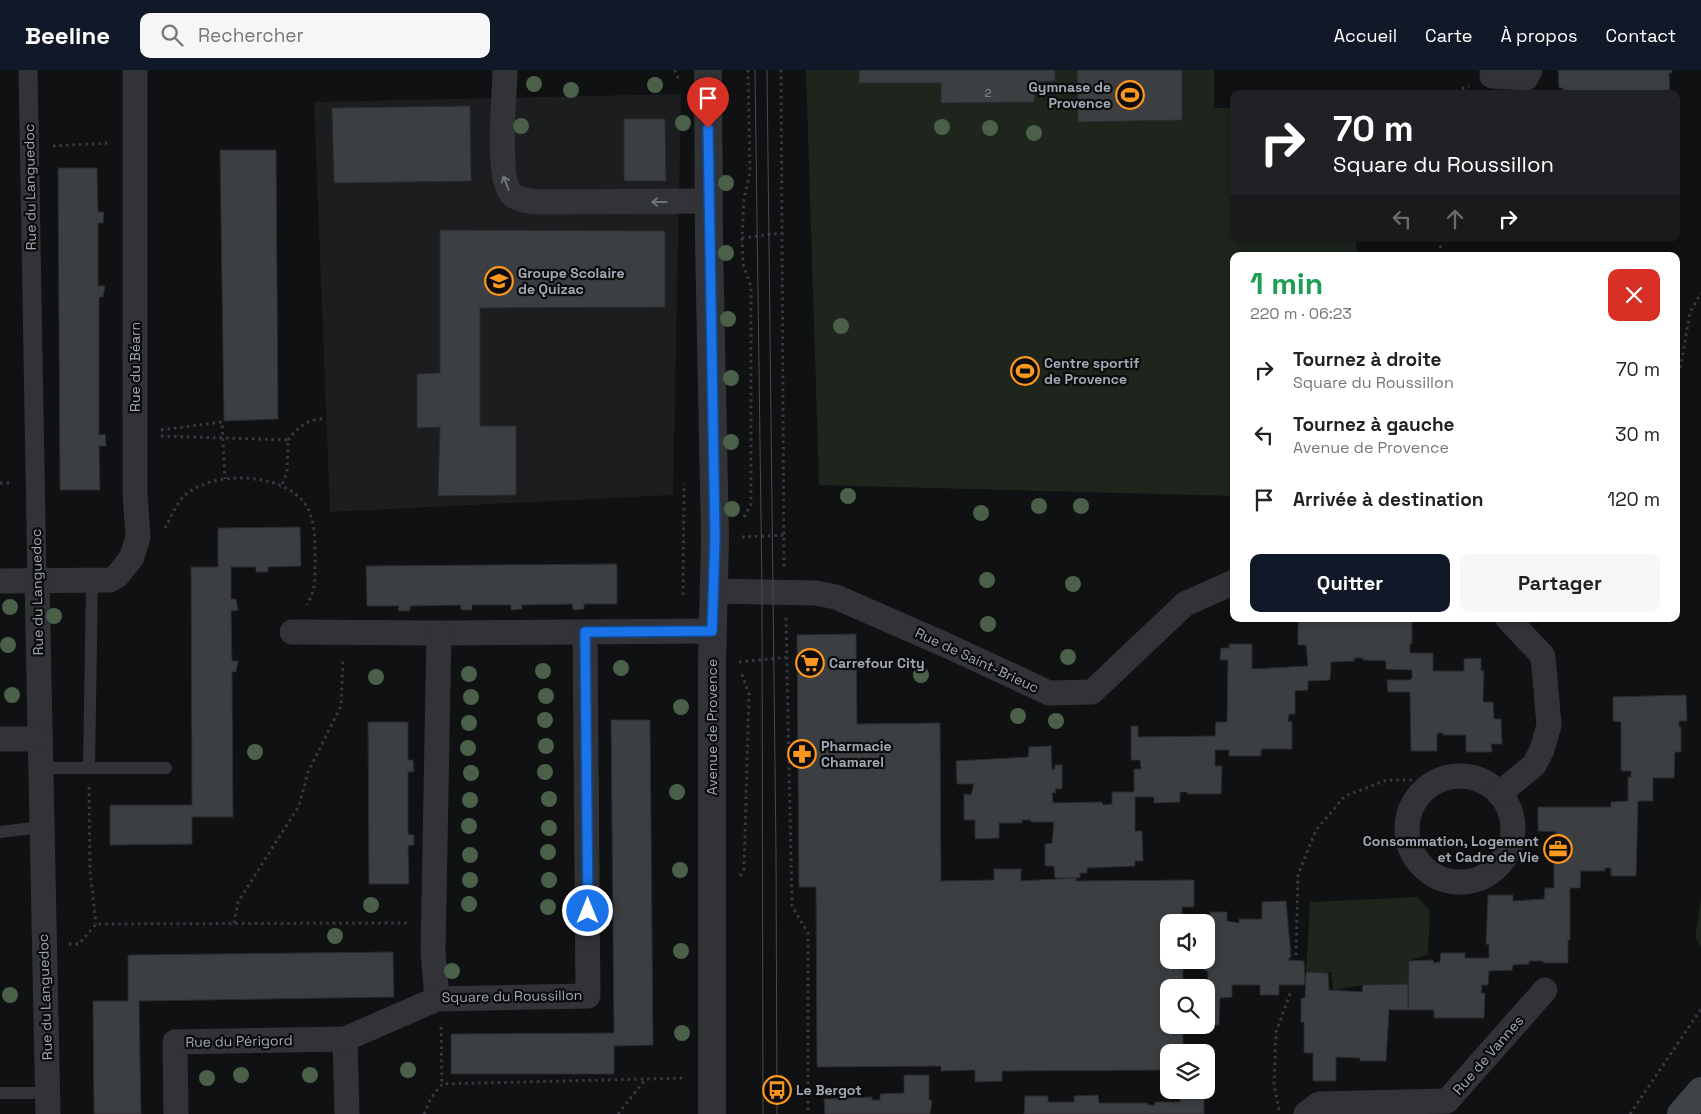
<!DOCTYPE html>
<html lang="fr">
<head>
<meta charset="utf-8">
<style>
  body { margin:0; font-family:"Space Grotesk",sans-serif; background:#f6f6f6; color:#222; height:100vh; display:flex; flex-direction:column; font-size:19px; white-space:nowrap }
  * { box-sizing:border-box; margin:0 }
  p { font-size:16px; color:#767676 }
  .icon { flex:none; width:28px; height:28px; fill:none; stroke:currentColor; stroke-width:2; stroke-linecap:round; stroke-linejoin:round }
  .map { position:relative; flex:1; overflow:hidden }
  .sheet { position:absolute; left:1230px; top:182px; width:450px; height:370px; display:flex; flex-direction:column; background:#fff; border-radius:10px; box-shadow:0 2px 8px #0003 }
  .sheet>* { flex:none }
  .banner { position:absolute; left:1230px; top:20px; width:450px; height:152px; border-radius:10px; box-shadow:0 2px 8px #0003; background:#202124; color:#fff; overflow:hidden }
  .tools { position:absolute; left:1160px; top:844px; display:grid; gap:10px }
  .tools a { display:grid; place-items:center; width:55px; height:55px; border-radius:10px; background:#fff; box-shadow:0 2px 8px #0003; font-size:25px }
  .pin { position:absolute; display:grid; place-items:center; width:42px; height:42px; color:#fff; margin:-51px -21px; border-radius:50% 50% 50% 0; rotate:-45deg; box-shadow:0 0 5px #0007 }
  .pin .icon { rotate:45deg }
  .me { position:absolute; width:55px; margin:-28px; rotate:0deg; stroke-linejoin:round; filter:drop-shadow(0 0 4px #0008) }
  .turn { display:flex; align-items:center; gap:18px; height:105px; padding:0 20px; font-size:22px }
  .turn .icon { width:65px; height:65px; stroke-width:2.5 }
  .turn b { display:block; font-size:35px; line-height:42px }
  .lanes { display:flex; align-items:center; height:48px; padding:0 20px; background:#0003; justify-content:center; gap:25px; direction:ltr }
  .lanes .off { opacity:.35 }
  .round { display:grid; place-items:center; flex:none; width:52px; height:52px; border-radius:10px; background:#f6f6f6 }
  .overview { display:flex; align-items:center; justify-content:space-between; height:85px; padding:0 20px }
  h1 { font-size:30px; font-weight:700; line-height:38px; color:#1e9e55 }
  .primary-button { display:flex; gap:10px; margin-top:auto; padding:10px 20px }
  .primary-button a { flex:1; height:58px; border-radius:10px; background:#111827; color:#fff; font-size:20px; font-weight:700; line-height:58px; text-align:center }
  .primary-button a+a { background:#f6f6f6; color:#222 }
  ul { padding:0; list-style:none }
  li { display:flex; align-items:center; gap:15px; height:65px; padding:0 20px }
  li div { flex:1 }
  li b { display:block; font-size:19px }
  li em { font-style:normal }
  header { display:flex; align-items:center; gap:30px; box-sizing:border-box; height:70px; padding:0 25px; background:#111827; color:#fff }
  header strong { font-size:24px }
  nav { display:flex; gap:28px; margin-inline-start:auto; font-size:18px }
  .search { width:350px; height:45px; background:#f6f6f6; display:flex; align-items:center; gap:12px; box-sizing:border-box; padding:0 18px; border-radius:10px; color:#767676; font-size:19px }
  .map>svg:first-child { display:block }
  .built { fill:#1c1d1f }
  .green { fill:#1d251d }
  .building { fill:#3c3f42; stroke:#2a2b2e }
  .lines { fill:none; stroke-linecap:round; stroke-linejoin:round }
  .path { stroke:#373a3e; stroke-width:3; stroke-dasharray:2.5 4; stroke-linecap:butt }
  .service { stroke:#313337; stroke-width:12 }
  .pedestrian { stroke:#313337; stroke-width:19 }
  .minor { stroke:#313337; stroke-width:25 }
  .tertiary { stroke:#313337; stroke-width:28 }
  .secondary { stroke:#3f4247; stroke-width:28 }
  .tram { stroke:#484b50; stroke-width:1 }
  .tree { fill:#4a6049 }
  .oneway { stroke:#6f747c }
  .route-casing { stroke:#114b97; stroke-width:12 }
  .route { stroke:#1a73e8; stroke-width:9 }
  .labels { text-anchor:middle; dominant-baseline:central; stroke-width:4.5; stroke-linejoin:round; paint-order:stroke }
  .number-label { font-size:11px; fill:#888e98 }
  .poi-label { font-size:14px; font-weight:bold; fill:#a1a9b4; stroke:#0c0c0d; text-anchor:start }
  .street-label { font-size:14px; fill:#a1a9b4; stroke:#0c0c0d }
</style>
</head>
<body>
<header>
<strong>Beeline</strong>
<div class="search"><svg class="icon" aria-label="search" viewBox="0 0 24 24"><circle cx="10" cy="10" r="6"/><path d="M15 15l6 6"/></svg>Rechercher</div>
<nav><a>Accueil</a><a>Carte</a><a>À propos</a><a>Contact</a></nav>
</header>
<div class="map">
<svg width="1701" height="1044" viewBox="0 0 1701 1044">
  <rect width="100%" height="100%" fill="#101112"/>
  <path class="built" d="M681,24L673,425L330,442L314,32Z"/>
  <g class="green">
    <path d="M806,0H1214V38H1234V169H1356L1357,186H1234V426L819,415Z"/>
    <path d="M1418,827L1430,841L1428,884L1409,891L1408,914L1363,915L1333,920L1331,902H1306L1310,832Z"/>
    <path d="M1701,830V877L1695,867Z"/>
  </g>
  <g class="building">
    <path d="M859,0H1055V11L1035,12L1034,32L941,33V13H859Z"/>
    <path d="M1077,0H1182V50L1078,52Z"/>
    <path d="M1558,0H1672V3H1669L1670,24H1567L1563,23V18H1559Z"/>
    <path d="M470,36L471,111L334,113L332,38Z"/>
    <path d="M624,49H665L666,111H624Z"/>
    <path d="M220,80H276L278,349L224,351Z"/>
    <path d="M58,98H97L98,142H104L103,153H98V216H105L103,227H99V365L105,364L106,376H99L100,420H60Z"/>
    <path d="M440,160L665,161V237L480,238V356H516V425L438,426L440,357L417,358V304L440,303Z"/>
    <path d="M300,457L301,496L268,497V502H256V497H231V529H236L238,540L231,541L232,591H238L236,602H232L233,747H192V774L110,775V735H192L191,497H218V458Z"/>
    <path d="M617,494V534H584V539L573,540L572,534L522,535V539L511,540V535H472V540H461L460,535L410,536V541H398L399,536H367L366,496Z"/>
    <path d="M1291,549H1420V551H1412V574H1410V583H1433V601H1464V589L1481,588V601H1484L1483,632H1493L1494,649H1501L1502,674H1491L1492,682H1466V665H1443V663H1437V681H1411L1410,622H1388L1387,610H1410L1412,608V600L1386,599V591L1363,590V588H1354L1355,591L1331,592L1330,610L1308,611V620L1295,621V644H1289L1288,652L1292,651V679H1261V686H1229V680H1215V696H1222L1221,724H1187L1188,722H1180V732L1154,733V727H1135V761H1142L1143,791H1135V796L1087,798V803H1080V808H1055L1054,796H1045V774L1052,773L1054,752H1031V750H1022V753H999V768L975,769V750H964V724L971,725L974,714H957L956,691L1028,687L1029,677L1051,676L1052,699H1055V695H1062V719H1055L1056,723H1052L1053,733L1102,732L1103,735L1112,734V722H1134V699H1141L1140,690H1131V656H1138V667L1215,666L1216,652H1227L1228,590H1220L1221,578H1229V574H1252V599L1308,596L1306,575H1298V549Z"/>
    <path d="M856,564L857,654L940,653L941,811L994,810V799H1021V811L1076,808V811L1194,810V837H1182V852H1169V890H1183V918H1169V955H1183V982H1169V1000L1002,1001V1011L975,1012V1000L941,1001V996L817,997L816,817H799L797,565Z"/>
    <path d="M1686,625L1687,651H1679V657H1681V682H1675L1674,708H1653V731H1638L1636,806H1611V798H1605V801H1581L1580,818H1570V870H1568V893H1544L1543,891H1529V894L1513,895L1512,900L1489,901L1488,915H1482L1481,923H1485L1484,948H1434V940H1408L1409,891L1433,890L1434,893L1440,892L1441,883H1465V888H1489V875L1486,874L1488,825H1513V831L1544,829L1545,818H1554V769H1557L1556,762L1538,761V737H1611V732L1628,731V707H1631V701H1621V652L1613,651V627Z"/>
    <path d="M611,650H650L653,975L614,976V1004H451V964L614,963Z"/>
    <path d="M368,652H408V690H413L414,702H408V764L414,765V775L408,776L409,814H369Z"/>
    <path d="M1286,831L1291,886L1288,890L1304,891L1305,915H1279V925H1260V915H1232V927L1220,928L1219,955H1213L1212,928L1208,927V901H1205L1204,890H1206V852H1210V842H1227V851L1239,853V849H1262V832Z"/>
    <path d="M393,882L394,927L139,931L141,1044H94L93,931H128V885Z"/>
    <path d="M1306,902L1328,903L1329,920L1362,922L1363,915L1408,914V940H1389L1386,991H1360V988L1336,987V1011H1313V983H1304V952H1301V928H1305Z"/>
    <path d="M904,1005H929V1030H932L930,1044H825L824,1029L872,1027V1030H880V1024L904,1023Z"/>
    <path d="M1098,1025L1099,1033H1147L1148,1035H1155V1032H1180V1025H1204V1044H1024L1025,1026H1048V1032H1074V1026Z"/>
  </g>
  <g class="lines">
    <g class="path">
      <path d="M675,0L679,11"/>
      <path d="M781,0L784,497"/>
      <path d="M1450,24L1469,16"/>
      <path d="M53,76L109,73"/>
      <path d="M742,168L783,163"/>
      <path d="M1440,169L1441,186"/>
      <path d="M1676,302L1680,300L1690,242L1701,223"/>
      <path d="M161,360L222,352L225,409"/>
      <path d="M161,366L288,370L287,402L281,418"/>
      <path d="M288,370C299,355 308,350 326,348"/>
      <path d="M0,413H12"/>
      <path d="M744,447L751,434V217L743,194L742,168L744,129L750,102L748,0"/>
      <path d="M165,458C171,448 176,433 185,425C213,401 278,402 303,431C316,446 315,472 315,491C315,508 316,519 307,535"/>
      <path d="M742,467L784,465"/>
      <path d="M683,525L684,414"/>
      <path d="M786,548L792,836L808,863V1044"/>
      <path d="M739,592L789,587"/>
      <path d="M89,717L90,801L96,854"/>
      <path d="M740,806L744,799L749,624L741,602"/>
      <path d="M234,853L238,832L299,736L308,702L341,636L343,588"/>
      <path d="M69,874H79L96,854L409,853"/>
      <path d="M1296,885L1298,805L1316,760L1345,726L1387,710H1410L1429,716"/>
      <path d="M441,957L442,1014"/>
      <path d="M1279,1040L1274,1015L1276,962L1291,921"/>
      <path d="M424,1044L431,1028L442,1014L685,1008"/>
      <path d="M618,1044L645,1010"/>
      <path d="M1630,1044L1701,939"/>
    </g>
    <g class="service">
      <path d="M40,698H166"/>
      <path d="M89,698L92,510"/>
      <path d="M0,762L41,757"/>
      <path d="M0,1023H48"/>
    </g>
    <path class="pedestrian" d="M28,0L37,512"/>
    <g class="minor">
      <path d="M505,0C505,24 495,114 514,126C521,131 532,131 540,132L708,131"/>
      <path d="M1492,0V6L1526,8L1530,0"/>
      <path d="M0,511L110,510L117,506L132,487L138,467L135,424V0"/>
      <path d="M37,512L48,1044"/>
      <path d="M713,521L816,523L836,527L948,576L1049,623L1092,622L1185,534L1234,512"/>
      <path d="M292,562L439,563L712,561"/>
      <path d="M0,669H39"/>
      <circle cx="1460" cy="759" r="53"/>
      <path d="M1499,724L1534,695L1542,680L1549,655L1543,586L1508,549"/>
      <path d="M437,929L433,881L439,563"/>
      <path d="M345,969L347,1044"/>
      <path d="M176,1044L175,972L345,969L437,929L588,926L585,562"/>
      <path d="M1306,1044L1319,1034L1447,1031L1545,920"/>
    </g>
    <path class="tertiary" d="M708,0L709,171L715,468L712,594V1044"/>
    <path class="secondary" d="M1681,1044L1701,1021"/>
    <g class="tram">
      <path d="M755,0L762,522L763,1044"/>
      <path d="M767,0L776,783L777,1044"/>
    </g>
  </g>
  <g class="tree">
    <circle cx="534" cy="14" r="8"/>
    <circle cx="655" cy="15" r="8"/>
    <circle cx="571" cy="20" r="8"/>
    <circle cx="683" cy="53" r="8"/>
    <circle cx="521" cy="56" r="8"/>
    <circle cx="942" cy="57" r="8"/>
    <circle cx="990" cy="58" r="8"/>
    <circle cx="1034" cy="63" r="8"/>
    <circle cx="726" cy="113" r="8"/>
    <circle cx="726" cy="183" r="8"/>
    <circle cx="728" cy="249" r="8"/>
    <circle cx="841" cy="256" r="8"/>
    <circle cx="731" cy="308" r="8"/>
    <circle cx="731" cy="372" r="8"/>
    <circle cx="848" cy="426" r="8"/>
    <circle cx="1039" cy="436" r="8"/>
    <circle cx="1081" cy="436" r="8"/>
    <circle cx="732" cy="439" r="8"/>
    <circle cx="981" cy="443" r="8"/>
    <circle cx="987" cy="510" r="8"/>
    <circle cx="1073" cy="514" r="8"/>
    <circle cx="10" cy="537" r="8"/>
    <circle cx="54" cy="546" r="8"/>
    <circle cx="988" cy="554" r="8"/>
    <circle cx="8" cy="575" r="8"/>
    <circle cx="1068" cy="587" r="8"/>
    <circle cx="621" cy="598" r="8"/>
    <circle cx="543" cy="601" r="8"/>
    <circle cx="469" cy="604" r="8"/>
    <circle cx="921" cy="605" r="8"/>
    <circle cx="376" cy="607" r="8"/>
    <circle cx="12" cy="625" r="8"/>
    <circle cx="546" cy="626" r="8"/>
    <circle cx="471" cy="627" r="8"/>
    <circle cx="681" cy="637" r="8"/>
    <circle cx="1018" cy="646" r="8"/>
    <circle cx="545" cy="650" r="8"/>
    <circle cx="1056" cy="651" r="8"/>
    <circle cx="469" cy="653" r="8"/>
    <circle cx="546" cy="676" r="8"/>
    <circle cx="468" cy="678" r="8"/>
    <circle cx="255" cy="682" r="8"/>
    <circle cx="545" cy="702" r="8"/>
    <circle cx="471" cy="703" r="8"/>
    <circle cx="677" cy="722" r="8"/>
    <circle cx="549" cy="729" r="8"/>
    <circle cx="470" cy="730" r="8"/>
    <circle cx="469" cy="756" r="8"/>
    <circle cx="549" cy="758" r="8"/>
    <circle cx="548" cy="782" r="8"/>
    <circle cx="470" cy="785" r="8"/>
    <circle cx="680" cy="800" r="8"/>
    <circle cx="470" cy="810" r="8"/>
    <circle cx="549" cy="810" r="8"/>
    <circle cx="469" cy="834" r="8"/>
    <circle cx="371" cy="835" r="8"/>
    <circle cx="548" cy="837" r="8"/>
    <circle cx="335" cy="866" r="8"/>
    <circle cx="681" cy="881" r="8"/>
    <circle cx="452" cy="901" r="8"/>
    <circle cx="10" cy="925" r="8"/>
    <circle cx="682" cy="963" r="8"/>
    <circle cx="408" cy="1000" r="8"/>
    <circle cx="241" cy="1005" r="8"/>
    <circle cx="310" cy="1005" r="8"/>
    <circle cx="207" cy="1008" r="8"/>
  </g>
  <defs><path id="oneway-shaft" d="M-6 0H5M1.5-3L5.5 0L1.5 3" fill="none" stroke-width="1.6" stroke-linecap="round" stroke-linejoin="round" transform="scale(1.25)"/></defs>
  <g class="oneway">
    <use href="#oneway-shaft" transform="translate(506 113) rotate(-111)"/>
    <use href="#oneway-shaft" transform="translate(659 132) rotate(180)"/>
  </g>
  <g class="lines">
    <defs>
      <path id="route" d="M588,841L585,562L712,561L715,468L708,58"/>
    </defs>
    <use href="#route" class="route-casing"/>
    <use href="#route" class="route"/>
  </g>
  <defs>
    <symbol id="stadium-ring" viewBox="-11 -11 22 22"><circle r="9.5" fill="#0c0c0d" stroke="#fd971d" stroke-width="1.5"/><path d="M0-5a6.5 5 0 1 0 0 10a6.5 5 0 1 0 0-10ZM-3.5-1.8h7v3.6h-7Z" fill="#fd971d"/></symbol>
    <symbol id="school-ring" viewBox="-11 -11 22 22"><circle r="9.5" fill="#0c0c0d" stroke="#fd971d" stroke-width="1.5"/><path d="M0-5L7-2L0 1L-7-2ZM-4 1L0 2.5L4 1V4Q0 6-4 4Z" fill="#fd971d"/></symbol>
    <symbol id="supermarket-ring" viewBox="-11 -11 22 22"><circle r="9.5" fill="#0c0c0d" stroke="#fd971d" stroke-width="1.5"/><path d="M-6-5.5h2.5l.6 2H6L4.5 2H-2.5L-4.4-4H-6ZM-1.5 3.2a1.3 1.3 0 1 0 .1 0ZM3 3.2a1.3 1.3 0 1 0 .1 0Z" fill="#fd971d"/></symbol>
    <symbol id="pharmacy-ring" viewBox="-11 -11 22 22"><circle r="9.5" fill="#0c0c0d" stroke="#fd971d" stroke-width="1.5"/><path d="M-2-6h4v4h4v4h-4v4h-4v-4h-4v-4h4Z" fill="#fd971d"/></symbol>
    <symbol id="office-ring" viewBox="-11 -11 22 22"><circle r="9.5" fill="#0c0c0d" stroke="#fd971d" stroke-width="1.5"/><path d="M-6-3h4V-5.5h4V-3h4V5H-6ZM-1-4.5V-3h2v-1.5ZM-6 0V1H6V0Z" fill="#fd971d"/></symbol>
    <symbol id="bus-ring" viewBox="-11 -11 22 22"><circle r="9.5" fill="#0c0c0d" stroke="#fd971d" stroke-width="1.5"/><path d="M-5-6H5V4H4V6H2V4H-2V6H-4V4H-5ZM-3.5-4V0h7V-4ZM-3.5 1.2v1.5H-2V1.2ZM2 1.2v1.5H3.5V1.2Z" fill="#fd971d"/></symbol>
  </defs>
  <g fill-rule="evenodd">
    <use href="#stadium-ring" x="1114" y="9" width="32" height="32"/>
    <use href="#school-ring" x="483" y="195" width="32" height="32"/>
    <use href="#stadium-ring" x="1009" y="285" width="32" height="32"/>
    <use href="#supermarket-ring" x="794" y="577" width="32" height="32"/>
    <use href="#pharmacy-ring" x="786" y="668" width="32" height="32"/>
    <use href="#office-ring" x="1542" y="763" width="32" height="32"/>
    <use href="#bus-ring" x="761" y="1004" width="32" height="32"/>
  </g>
  <g class="labels">
    <g class="number-label">
      <text x="988" y="23">2</text>
    </g>
    <g class="poi-label">
      <text x="1111" y="17" text-anchor="end">Gymnase de<tspan x="1111" dy="16">Provence</tspan></text>
      <text x="518" y="203">Groupe Scolaire<tspan x="518" dy="16">de Quizac</tspan></text>
      <text x="1044" y="293">Centre sportif<tspan x="1044" dy="16">de Provence</tspan></text>
      <text x="829" y="593">Carrefour City</text>
      <text x="821" y="676">Pharmacie<tspan x="821" dy="16">Chamarel</tspan></text>
      <text x="1539" y="771" text-anchor="end">Consommation, Logement<tspan x="1539" dy="16">et Cadre de Vie</tspan></text>
      <text x="796" y="1020">Le Bergot</text>
    </g>
    <g class="street-label">
      <text transform="translate(30 117) rotate(-91)">Rue du Languedoc</text>
      <text transform="translate(135 297) rotate(-90)">Rue du Béarn</text>
      <text transform="translate(37 522) rotate(-91)">Rue du Languedoc</text>
      <text transform="translate(977 590) rotate(25)">Rue de Saint-Brieuc</text>
      <text transform="translate(712 657) rotate(-90)">Avenue de Provence</text>
      <text transform="translate(512 926) rotate(-1)">Square du Roussillon</text>
      <text transform="translate(45 927) rotate(-92)">Rue du Languedoc</text>
      <text transform="translate(239 971) rotate(-1)">Rue du Périgord</text>
      <text transform="translate(1488 985) rotate(-49)">Rue de Vannes</text>
    </g>
  </g>
</svg>
<div class="tools">
<a><svg class="icon" aria-label="sound" viewBox="0 0 24 24"><path d="M4 9h4l5-4v14l-5-4H4zM17 9q2 3 0 6"/></svg></a>
<a><svg class="icon" aria-label="search" viewBox="0 0 24 24"><circle cx="10" cy="10" r="6"/><path d="M15 15l6 6"/></svg></a>
<a><svg class="icon" aria-label="layers" viewBox="0 0 24 24"><path d="M12 4l9 5-9 5-9-5zM3 14l9 5 9-5"/></svg></a>
</div>
<div class="pin" style="left:708px;top:58px;background:#d93025"><svg class="icon" aria-label="arrive" viewBox="0 0 24 24"><path d="M6 21V4h12l-3 4 3 4H6"/></svg></div>
<svg class="me" style="left:588px;top:841px" viewBox="-20 -20 40 40"><circle r="17" fill="#1a73e8" stroke="#fff" stroke-width="3"/><path d="M0-11L8 9 0 5-8 9z" fill="#fff"/></svg>
<div class="banner">
<div class="turn"><svg class="icon" aria-label="right" viewBox="0 0 24 24"><path d="M7 20v-9h11M14 6l5 5-5 5"/></svg><div><b>70 m</b>Square du Roussillon</div></div>
<div class="lanes"><svg class="icon off" aria-label="left" viewBox="0 0 24 24"><path d="M17 20v-9H6M10 6l-5 5 5 5"/></svg><svg class="icon off" aria-label="ahead" viewBox="0 0 24 24"><path d="M12 20V5M6 11l6-6 6 6"/></svg><svg class="icon" aria-label="right" viewBox="0 0 24 24"><path d="M7 20v-9h11M14 6l5 5-5 5"/></svg></div>
</div>
<section class="sheet">
<div class="overview"><div><h1>1 min</h1><p>220 m · 06:23</p></div><a class="round" style="background:#d93025;color:#fff"><svg class="icon" aria-label="close" viewBox="0 0 24 24"><path d="M6 6l12 12M18 6L6 18"/></svg></a></div>
<ul>
<li><svg class="icon" aria-label="right" viewBox="0 0 24 24"><path d="M7 20v-9h11M14 6l5 5-5 5"/></svg><div><b>Tournez à droite</b><p>Square du Roussillon</p></div><em>70 m</em></li>
<li><svg class="icon" aria-label="left" viewBox="0 0 24 24"><path d="M17 20v-9H6M10 6l-5 5 5 5"/></svg><div><b>Tournez à gauche</b><p>Avenue de Provence</p></div><em>30 m</em></li>
<li><svg class="icon" aria-label="arrive" viewBox="0 0 24 24"><path d="M6 21V4h12l-3 4 3 4H6"/></svg><div><b>Arrivée à destination</b></div><em>120 m</em></li>
</ul>
<div class="primary-button"><a>Quitter</a><a>Partager</a></div>
</section>
</div>
</body>
</html>
